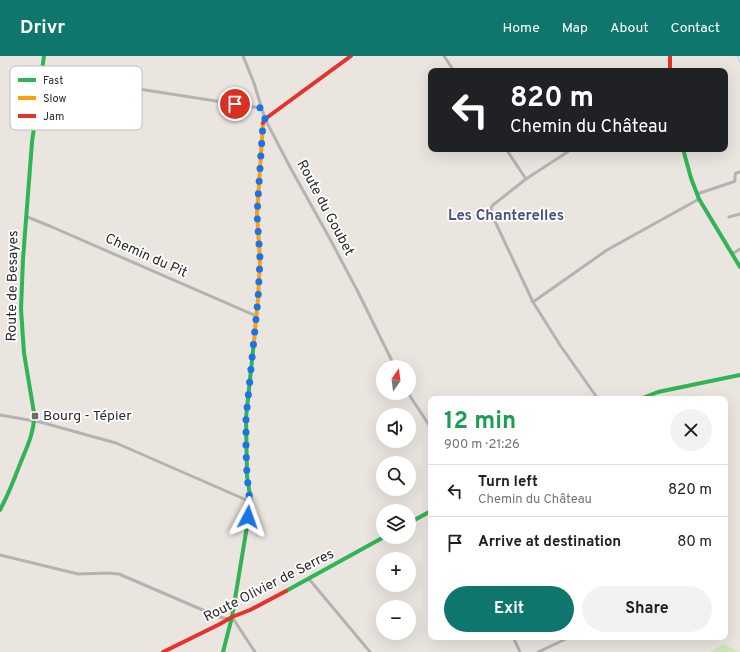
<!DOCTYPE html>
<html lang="en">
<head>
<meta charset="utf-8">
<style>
  body { margin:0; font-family:Overpass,sans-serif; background:#f2f2f2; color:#202124; height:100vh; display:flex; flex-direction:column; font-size:15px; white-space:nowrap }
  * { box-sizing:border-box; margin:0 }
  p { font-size:13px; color:#757577 }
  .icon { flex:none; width:22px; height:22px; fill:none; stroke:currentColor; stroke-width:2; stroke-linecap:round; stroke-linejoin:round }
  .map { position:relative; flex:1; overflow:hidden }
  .panel { position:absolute; left:428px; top:340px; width:300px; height:244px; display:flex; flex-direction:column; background:#fff; border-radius:8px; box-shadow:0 4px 16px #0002 }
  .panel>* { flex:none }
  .banner { position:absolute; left:428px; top:12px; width:300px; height:84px; border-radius:8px; box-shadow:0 4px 16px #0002; background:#202124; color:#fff; overflow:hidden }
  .needle { width:26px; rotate:14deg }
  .tools { position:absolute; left:376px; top:304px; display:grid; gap:8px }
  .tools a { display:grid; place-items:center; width:40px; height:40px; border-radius:50%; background:#fff; box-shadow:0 4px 16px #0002; font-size:20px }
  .pin { position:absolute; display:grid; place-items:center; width:34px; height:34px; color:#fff; margin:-17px; border:2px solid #fff; border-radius:50%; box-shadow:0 1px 4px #0007 }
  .me { position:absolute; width:44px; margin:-22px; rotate:4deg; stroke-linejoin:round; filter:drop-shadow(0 0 3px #0008) }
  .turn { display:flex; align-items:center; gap:14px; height:84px; padding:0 16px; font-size:18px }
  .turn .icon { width:52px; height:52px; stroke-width:2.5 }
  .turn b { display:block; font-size:28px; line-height:34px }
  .round { display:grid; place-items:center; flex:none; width:42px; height:42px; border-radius:21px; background:#f2f2f2 }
  .headline { display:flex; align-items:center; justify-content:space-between; height:68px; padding:0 16px }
  h1 { font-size:24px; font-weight:700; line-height:30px; color:#1e9e55 }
  .button { display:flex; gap:8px; margin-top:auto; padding:8px 16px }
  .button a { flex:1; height:46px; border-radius:24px; background:#0f766e; color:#fff; font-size:16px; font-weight:700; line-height:46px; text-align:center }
  .button a+a { background:#f2f2f2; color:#202124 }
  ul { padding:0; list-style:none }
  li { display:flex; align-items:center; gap:12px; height:52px; padding:0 16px; border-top:1px solid #e0e0e0 }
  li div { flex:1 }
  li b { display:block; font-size:15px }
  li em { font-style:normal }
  header { display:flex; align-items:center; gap:24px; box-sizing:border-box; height:56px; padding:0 20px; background:#0f766e; color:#fff }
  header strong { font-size:19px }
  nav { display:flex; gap:22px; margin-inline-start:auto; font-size:14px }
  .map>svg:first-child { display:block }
  .green { fill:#cce8b5 }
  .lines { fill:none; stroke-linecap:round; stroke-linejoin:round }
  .stream { stroke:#8ddcf2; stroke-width:1 }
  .street { stroke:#b4b3b2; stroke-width:3 }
  .fast { stroke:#30b455; stroke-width:4 }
  .slow { stroke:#ff9f0a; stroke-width:4 }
  .jam { stroke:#e5322d; stroke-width:4 }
  .route { stroke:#1a73e8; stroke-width:7; stroke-dasharray:0 12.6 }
  .poi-dot { fill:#6e6c6a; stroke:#fff; stroke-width:1.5 }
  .labels { text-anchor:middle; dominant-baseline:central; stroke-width:3.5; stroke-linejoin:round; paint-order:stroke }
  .street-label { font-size:14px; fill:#2b2b2b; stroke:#fff }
  .poi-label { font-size:14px; fill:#2b2b2b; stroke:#fff; text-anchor:start }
  .neighbourhood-label { font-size:15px; font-weight:bold; fill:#475380; stroke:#fff }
  .key { fill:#fff; stroke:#bfbfbf; stroke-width:1 }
  .key-label { font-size:11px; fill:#2b2b2b }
</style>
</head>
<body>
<header>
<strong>Drivr</strong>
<nav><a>Home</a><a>Map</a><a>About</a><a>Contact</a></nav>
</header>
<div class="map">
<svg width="740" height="596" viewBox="0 0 740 596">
  <rect width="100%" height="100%" fill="#eae5df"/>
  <path class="green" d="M724,588L739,596H740H710Z"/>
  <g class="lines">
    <path class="stream" d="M737,0L740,6"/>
    <g class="street">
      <path d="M243,0L254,27L265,63L290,111L330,183L358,236L395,311"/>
      <path d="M444,0L454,15"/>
      <path d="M42,15L81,24L261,52"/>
      <path d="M506,93L526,123"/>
      <path d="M572,93L526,123L493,149C490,152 491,154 492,159L533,246L560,289L598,343"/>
      <path d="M697,138L733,126L735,125V119L736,117L740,116"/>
      <path d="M26,161L30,162L52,171L256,260"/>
      <path d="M729,161L740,158"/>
      <path d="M732,198L740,193"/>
      <path d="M533,246L607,194L699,143"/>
      <path d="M408,337L431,372"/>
      <path d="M0,359L40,366L116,387L251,446"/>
      <path d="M0,499L78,518L108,517L119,518L219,561L228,563"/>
      <path d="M309,523L370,596"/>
      <path d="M232,561L255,596"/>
      <path d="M513,581L520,596"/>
      <path d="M538,596L568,582"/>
    </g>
    <g class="fast">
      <path d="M683,93L691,122L699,143L740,211"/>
      <path d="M640,343L658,336L740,319"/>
      <path d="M0,454C8,439 14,424 20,408C27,391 35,375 34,357L24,297L21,253L23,203L32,86L44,0"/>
      <path d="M409,467L431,455"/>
      <path d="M286,535L384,481"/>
      <path d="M223,596L232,561L251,446L247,420L246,362L254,285"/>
    </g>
    <path class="slow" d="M254,285L258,243L260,203L257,158L263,67"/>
    <g class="jam">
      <path d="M670,0V15"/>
      <path d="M263,67L265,63L351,0"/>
      <path d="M163,596L220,568L232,561L250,554L286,535"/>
    </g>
  </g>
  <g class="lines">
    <path class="route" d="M235,48L261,52L265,63L263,67L257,158L260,203L258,243L246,362V394L247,420L250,446L248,461"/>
  </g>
  <rect class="poi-dot" x="31" y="356" width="8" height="8" rx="2"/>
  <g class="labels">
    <g class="street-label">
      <text transform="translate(325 152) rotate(62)">Route du Goubet</text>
      <text transform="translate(146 200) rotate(24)">Chemin du Pit</text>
      <text transform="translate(13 230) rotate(-89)">Route de Besayes</text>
      <text transform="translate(269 530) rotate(-27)">Route Olivier de Serres</text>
    </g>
    <g class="poi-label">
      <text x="43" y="360">Bourg - Tépier</text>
    </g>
    <g class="neighbourhood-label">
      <text x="506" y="160">Les Chanterelles</text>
    </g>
  </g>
  <rect x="10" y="10" width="132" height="64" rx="6" class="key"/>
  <rect x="18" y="22" width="18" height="4" fill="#30b455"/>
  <rect x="18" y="40" width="18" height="4" fill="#ff9f0a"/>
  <rect x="18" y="58" width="18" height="4" fill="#e5322d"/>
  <g class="key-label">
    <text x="43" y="28">Fast</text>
    <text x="43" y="46">Slow</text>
    <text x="43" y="64">Jam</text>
  </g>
</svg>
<div class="tools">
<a><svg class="needle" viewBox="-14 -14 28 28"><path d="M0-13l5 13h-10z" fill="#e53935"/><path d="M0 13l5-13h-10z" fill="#757577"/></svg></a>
<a><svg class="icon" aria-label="sound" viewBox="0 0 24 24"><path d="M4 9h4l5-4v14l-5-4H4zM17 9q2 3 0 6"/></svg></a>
<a><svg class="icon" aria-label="search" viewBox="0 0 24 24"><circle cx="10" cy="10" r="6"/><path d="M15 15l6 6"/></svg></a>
<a><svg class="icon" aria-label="layers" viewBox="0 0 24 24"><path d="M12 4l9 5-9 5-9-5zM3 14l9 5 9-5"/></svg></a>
<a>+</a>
<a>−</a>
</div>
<div class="pin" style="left:235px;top:48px;background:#d93025"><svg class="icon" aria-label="arrive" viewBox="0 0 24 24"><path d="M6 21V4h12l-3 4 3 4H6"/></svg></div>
<svg class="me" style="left:248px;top:461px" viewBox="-20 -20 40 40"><path d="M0-17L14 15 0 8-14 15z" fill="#1a73e8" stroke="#fff" stroke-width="4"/></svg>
<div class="banner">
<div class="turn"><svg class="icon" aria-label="left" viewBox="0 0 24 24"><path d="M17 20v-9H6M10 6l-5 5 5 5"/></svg><div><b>820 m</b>Chemin du Château</div></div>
</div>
<section class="panel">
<div class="headline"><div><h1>12 min</h1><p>900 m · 21:26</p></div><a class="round"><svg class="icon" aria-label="close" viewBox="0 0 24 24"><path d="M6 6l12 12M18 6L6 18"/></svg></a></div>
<ul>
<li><svg class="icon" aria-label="left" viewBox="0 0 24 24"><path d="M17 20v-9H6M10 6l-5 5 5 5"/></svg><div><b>Turn left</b><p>Chemin du Château</p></div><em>820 m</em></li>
<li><svg class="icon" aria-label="arrive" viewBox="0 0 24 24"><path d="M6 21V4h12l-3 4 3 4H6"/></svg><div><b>Arrive at destination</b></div><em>80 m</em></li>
</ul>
<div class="button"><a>Exit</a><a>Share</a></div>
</section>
</div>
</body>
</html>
